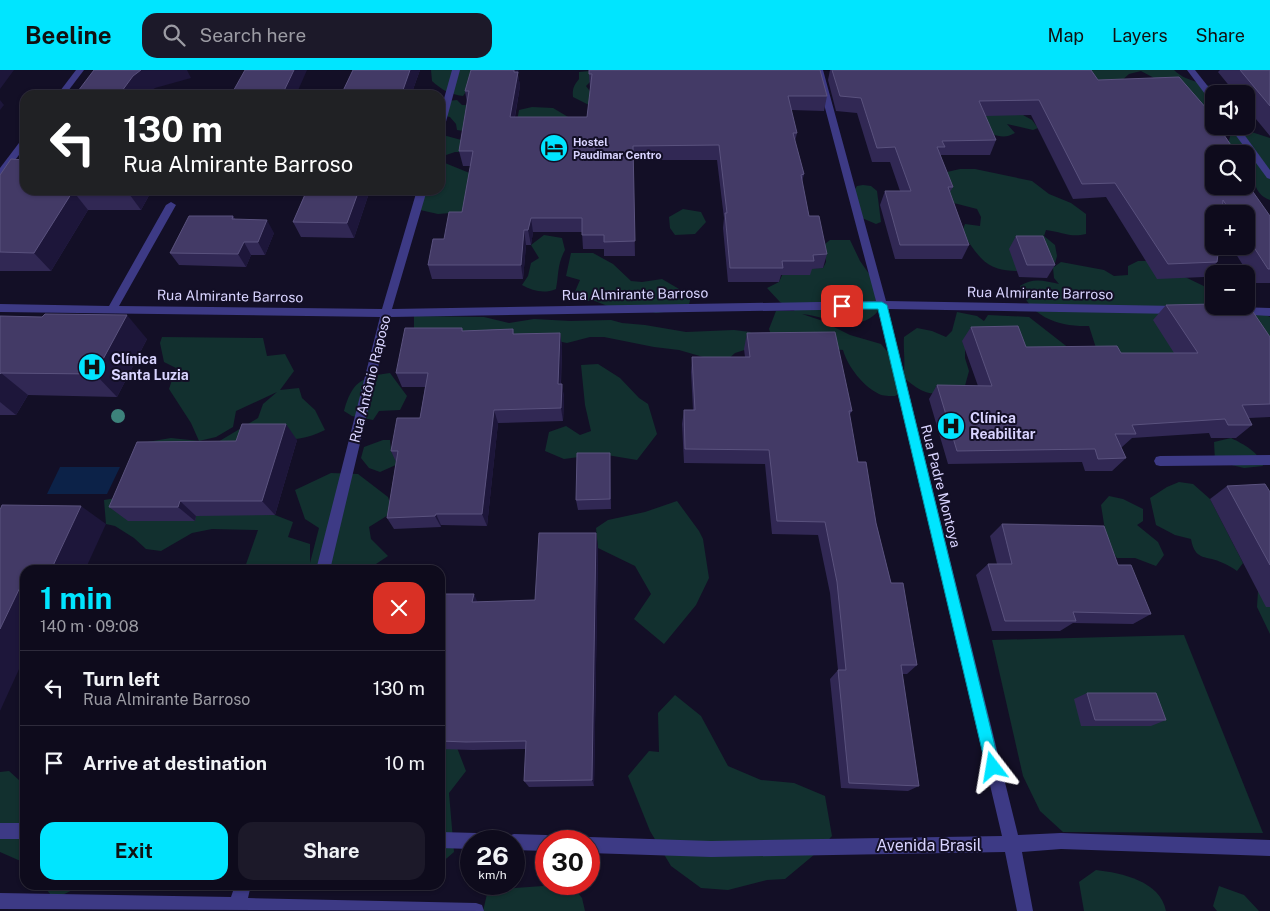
<!DOCTYPE html>
<html lang="en">
<head>
<meta charset="utf-8">
<style>
  body { margin:0; font-family:"Public Sans",sans-serif; background:#1c1929; color:#f1f3f6; height:100vh; display:flex; flex-direction:column; font-size:19px; white-space:nowrap }
  * { box-sizing:border-box; margin:0 }
  p { font-size:16px; color:#9b9ba3 }
  .icon { flex:none; width:28px; height:28px; fill:none; stroke:currentColor; stroke-width:2; stroke-linecap:round; stroke-linejoin:round }
  .map { position:relative; flex:1; overflow:hidden }
  .side { position:absolute; left:20px; top:495px; width:425px; height:325px; display:flex; flex-direction:column; background:#0e0b1c; border-radius:15px; box-shadow:0 1px 4px #0004,0 0 0 1px #2e2b3b }
  .side>* { flex:none }
  .top-card { position:absolute; left:20px; top:20px; width:425px; height:105px; border-radius:15px; box-shadow:0 1px 4px #0004,0 0 0 1px #2e2b3b; background:#202124; color:#fff; overflow:hidden }
  .tools { position:absolute; left:1205px; top:15px; display:grid; gap:10px }
  .tools a { display:grid; place-items:center; width:50px; height:50px; border-radius:10px; background:#0e0b1c; box-shadow:0 1px 4px #0004,0 0 0 1px #2e2b3b; font-size:25px }
  .speed { position:absolute; left:460px; top:760px; display:flex; gap:10px; font-size:25px; font-weight:700; text-align:center }
  .speed>* { display:grid; place-content:center; width:65px; height:65px; border-radius:50%; background:#0e0b1c; box-shadow:0 1px 4px #0004,0 0 0 1px #2e2b3b; line-height:1 }
  .speed small { font-size:12px; font-weight:400 }
  .speed .limit { border:8px solid #d22; background:#fff; color:#111 }
  .pin { position:absolute; display:grid; place-items:center; width:42px; height:42px; color:#fff; margin:-21px; border-radius:10px; box-shadow:0 2px 8px #0006 }
  .me { position:absolute; width:55px; margin:-28px; rotate:346deg; stroke-linejoin:round; filter:drop-shadow(0 0 4px #0008) }
  .turn { display:flex; align-items:center; gap:18px; height:105px; padding:0 20px; font-size:22px }
  .turn .icon { width:65px; height:65px; stroke-width:2.5 }
  .turn b { display:block; font-size:35px; line-height:42px }
  .round { display:grid; place-items:center; flex:none; width:52px; height:52px; border-radius:15px; background:#1c1929 }
  .overview { display:flex; align-items:center; justify-content:space-between; height:85px; padding:0 20px }
  h1 { font-size:30px; font-weight:700; line-height:38px; color:#00e5ff }
  .action { display:flex; gap:10px; margin-top:auto; padding:10px 20px }
  .action a { flex:1; height:58px; border-radius:15px; background:#00e5ff; color:#111; font-size:20px; font-weight:700; line-height:58px; text-align:center }
  .action a+a { background:#1c1929; color:#f1f3f6 }
  ul { padding:0; list-style:none }
  li { display:flex; align-items:center; gap:15px; height:75px; padding:0 20px; border-top:1px solid #2e2b3b }
  li div { flex:1 }
  li b { display:block; font-size:19px }
  li em { font-style:normal }
  header { display:flex; align-items:center; gap:30px; box-sizing:border-box; height:70px; padding:0 25px; background:#00e5ff; color:#111 }
  header strong { font-size:24px }
  nav { display:flex; gap:28px; margin-inline-start:auto; font-size:18px }
  .search { width:350px; height:45px; background:#1c1929; display:flex; align-items:center; gap:12px; box-sizing:border-box; padding:0 18px; border-radius:15px; color:#9b9ba3; font-size:19px }
  .map>svg:first-child { display:block }
  .green { fill:#12302f; fill-rule:evenodd }
  .water { fill:#0c2248 }
  .lines { fill:none; stroke-linecap:round; stroke-linejoin:round }
  .minor { fill:#3d3a85; fill-rule:evenodd }
  .tree { fill:#3d827b }
  .wall { fill:#312854 }
  .shaded-wall { fill:#1d163a }
  .building { fill:#433a66; stroke:#5a527e }
  .route { fill:#00e5ff; stroke:#0095a6 }
  .labels { text-anchor:middle; dominant-baseline:central; stroke-width:4; stroke-linejoin:round; paint-order:stroke }
  .far-poi-label { font-size:11px; font-weight:bold; fill:#d9d4ff; stroke:#130f26; text-anchor:start }
  .street-label { font-size:14px; fill:#d9d4ff; stroke:#130f26 }
  .poi-label { font-size:14px; font-weight:bold; fill:#d9d4ff; stroke:#130f26; text-anchor:start }
  .near-street-label { font-size:16px; fill:#d9d4ff; stroke:#130f26 }
</style>
</head>
<body>
<header>
<strong>Beeline</strong>
<div class="search"><svg class="icon" aria-label="search" viewBox="0 0 24 24"><circle cx="10" cy="10" r="6"/><path d="M15 15l6 6"/></svg>Search here</div>
<nav><a>Map</a><a>Layers</a><a>Share</a></nav>
</header>
<div class="map">
<svg width="1270" height="841" viewBox="0 0 1270 841">
  <rect width="100%" height="100%" fill="#130f26"/>
  <g class="green">
    <path d="M431,0H481L463,26C449,24 442,20 432,11Z"/>
    <path d="M1046,0H1174C1188,14 1210,12 1226,24H1214V56L1221,68L1156,9L1141,1L1129,4L1120,12L1108,15Z"/>
    <path d="M590,1L594,8L586,16L592,24L591,36L573,27C572,19 574,15 579,9V2Z"/>
    <path d="M933,26L1023,45L1032,50L1038,58L1033,60L1007,54L1015,63C1006,68 1001,67 991,64Z"/>
    <path d="M440,29L448,31L457,30L462,35L502,36L470,62L457,60L456,54L450,47L440,45Z"/>
    <path d="M532,37L553,38L580,54L517,51L519,40Z"/>
    <path d="M1233,56L1270,68V130C1256,125 1253,112 1253,99L1246,94V84H1233L1227,77Z"/>
    <path d="M443,65L465,71L469,82H455L446,85L444,90L440,89V66Z"/>
    <path d="M440,91L477,106L471,126L462,142L438,144L420,140L418,123L415,120H440Z"/>
    <path d="M960,99H975L1032,111L1049,124L1071,133L1086,144V164C1071,168 1062,162 1046,160L1044,166L1055,175L1057,186L1054,197L1061,192L1104,200L1114,206L1128,205V196L1138,191H1152L1214,221V236L1260,242L1270,247V297L1186,284L1162,296L1096,278L1089,256C1059,257 1029,247 1020,216C1033,207 1045,211 1059,214L1054,208L1053,198C1030,199 999,208 981,188C974,181 968,171 962,162L965,154L980,156L981,147L977,139L946,131L943,109L947,102Z"/>
    <path d="M863,115L871,116L877,121L881,152L876,154L862,148L854,121L857,116Z"/>
    <path d="M683,139L701,142L706,152L695,164L675,165L670,158L669,147Z"/>
    <path d="M544,165L562,168L565,180C557,195 559,203 556,219C544,224 533,221 522,215L528,206L531,193L539,188L531,175Z"/>
    <path d="M830,170H850L860,191L872,208L878,241C858,265 827,246 802,244L820,250L850,265L881,274L890,285L902,322L895,326C890,326 883,326 879,324C863,316 848,297 843,280L774,273L769,259L776,241H795L780,232L767,218L779,212L785,199L823,198L826,192L825,174Z"/>
    <path d="M571,183H593L613,194L631,211L642,212L662,209L691,226L688,239L656,243L641,239L620,241L595,231H571L580,210L566,206Z"/>
    <path d="M957,242L977,246L984,251L988,245L1029,247L1070,279H965V288L969,301L963,323C933,323 928,329 903,307C906,292 903,281 904,267L917,258L932,261L946,267L952,261Z"/>
    <path d="M414,246L484,247L509,253L534,249L570,251L611,250L622,253L645,255L686,262L734,260L750,262L763,274L735,283L724,293L679,280L654,277L604,267H590L567,273L547,269L414,260Z"/>
    <path d="M162,267L263,268L267,286L285,284L294,301L280,320L299,318L302,328L315,340L325,360C301,372 282,370 255,370L204,426L234,445H275L293,452L288,467L310,474V493L319,458L305,449L295,420L331,403L358,404L388,427L393,442L369,457L371,469L388,486L367,500H310V496L307,500H244L258,460L212,459L192,463L161,481L146,479L134,468L115,456L106,454L104,430L116,428L141,373L171,368L199,371L191,353L169,319L176,298L164,292L160,273ZM277,322L263,334L258,348L196,385L199,371L216,367L233,357L236,341Z"/>
    <path d="M598,294L620,308L639,328L648,334L657,364L637,390L601,384L564,389L545,381L549,362L566,356L580,365L591,361L585,335L581,295Z"/>
    <path d="M390,303L407,326L400,340L379,341L373,350L352,346L344,341C352,312 361,307 390,303Z"/>
    <path d="M1231,368C1243,374 1259,382 1263,396L1244,398L1215,391L1214,372Z"/>
    <path d="M383,370H390L391,381L398,394L380,402L369,398L361,388L364,377Z"/>
    <path d="M1179,412L1193,414L1210,429L1243,493L1237,501C1233,498 1228,495 1223,493C1207,485 1195,492 1191,469L1175,465L1156,455L1150,428L1167,417Z"/>
    <path d="M1109,426L1123,429L1143,439V451L1137,455L1158,472L1164,485L1156,496L1135,488H1117L1107,473L1101,435Z"/>
    <path d="M677,431L699,461L703,469L709,508L696,535L664,574L634,549L651,524L635,496L598,478L596,458L608,450L645,442Z"/>
    <path d="M1258,521L1270,524V564L1257,537Z"/>
    <path d="M1184,565L1263,763L1063,762L1040,741L1023,706L992,570Z"/>
    <path d="M675,625L701,646L728,696L761,710L794,713L825,726L832,766L815,784L785,809L767,810L728,820L701,818L671,796L650,761L628,706L649,681L659,682L658,643Z"/>
    <path d="M440,652L449,657L466,701L449,723L454,782L440,794Z"/>
    <path d="M9,701L20,711L25,709V793L0,782V702Z"/>
    <path d="M1096,800C1122,803 1160,811 1166,841H1084L1079,812Z"/>
    <path d="M571,814L582,828L585,841H483L488,820Z"/>
    <path d="M43,815H83L54,829Z"/>
    <path d="M1219,816L1244,825L1259,841H1217L1213,836Z"/>
  </g>
  <path class="water" d="M60,397H120L107,424H47Z"/>
  <g class="lines">
    <g class="minor">
      <path d="M76,0H84L65,25H57Z"/>
      <path d="M452,0H460L444,59L440,62V43Z"/>
      <path d="M815,0H823L886,231L1178,236L1183,240L1178,244L888,239L1018,765L1061,763L1270,770V786L1061,779L1022,782L1033,841H1017L1005,782L711,787L589,783V771H582L589,767L711,771L1002,766L878,239L390,247L330,500H316L380,247L0,242V234L109,236L166,135L171,132L176,135L119,236L382,239L417,120H427L392,239L876,231Z"/>
      <path d="M1187,0H1195L1214,24V32H1211Z"/>
      <path d="M1229,56H1238L1270,100V109L1267,108Z"/>
      <path d="M25,68V77L3,106L0,107V98L22,69Z"/>
      <path d="M1238,237L1270,238V246L1234,244L1233,241Z"/>
      <path d="M1270,385V395L1160,396L1156,395L1154,391L1156,387L1160,386Z"/>
      <rect x="0" y="753" width="25" height="16"/>
      <path d="M440,762L477,763L483,765L485,771H471V779L440,778Z"/>
      <path d="M514,764L546,765L552,767L553,771H546V781L514,780V771H506L508,766Z"/>
      <path d="M235,815H251L248,828L476,833L482,835L484,841L0,839V823L231,827Z"/>
    </g>
  </g>
  <circle class="tree" cx="118" cy="346" r="7"/>
  <g class="wall">
    <path d="M353,0H420L411,25H341Z"/>
    <path d="M830,0H1091L1098,10L1226,62L1214,84L1270,146V213H1254L1231,176H1246V144H1214L1217,192L1204,207L1157,209L1106,127L1073,129L1031,45L985,46L996,70L990,85H941V87L953,117L950,122L969,175L962,189H895L880,135L885,121H900L890,92H872L857,43L836,41L828,10Z"/>
    <path d="M1220,0H1270V66L1246,37V24H1236L1218,2Z"/>
    <path d="M589,4L827,26L824,41L791,40L797,63L795,71L804,104L802,112L809,146L827,184L823,198L812,199L810,205H781L779,212H728L723,158L724,148L717,90H633L635,186H604V179H583L582,162H533L531,175H526L523,209H432L428,195L444,169L462,142L471,96H463L459,81L467,33L465,21L518,5L520,16L515,47H587L591,19H590Z"/>
    <path d="M1246,96L1251,103L1246,108Z"/>
    <path d="M0,105L152,120L141,140H88L51,201H0Z"/>
    <path d="M307,120H370L354,168L301,167L293,152Z"/>
    <path d="M233,146L235,149L274,163L265,185H251L246,197L179,195L170,183Z"/>
    <path d="M1016,166L1055,195L1047,208L1019,207L1009,179Z"/>
    <path d="M1166,235L1270,267V347L1249,348L1252,355L1236,368H1211L1209,363L1132,368L1122,377H1121L1126,388L1112,401H1085L1082,392L948,394L929,329L937,315L978,316L962,271L971,257L1026,277L1121,283H1174L1153,250Z"/>
    <path d="M0,246L147,269L117,327L28,325L16,345H0Z"/>
    <path d="M462,258L463,261L513,259L514,264L560,263L562,277L561,314H562L564,328L563,351L498,353L487,456L441,455V457L394,459L387,448L396,392L391,381L420,348L425,317H402L396,303Z"/>
    <path d="M747,263L852,341L849,346L858,392L876,453L891,513L917,595L907,604H902L919,716L908,721L841,718L830,609L838,600L830,523L818,465L772,464L765,394L684,393L682,354L684,340H693L691,302L692,287H745L744,279Z"/>
    <path d="M297,370L275,445L196,446L195,451H128L109,437Z"/>
    <path d="M610,383L611,439L578,440L576,430Z"/>
    <path d="M1227,416L1270,422V537H1266L1210,429Z"/>
    <path d="M1002,454L1118,495L1151,544L1133,554L1073,553L1060,561H992L976,505L988,494H997L990,466Z"/>
    <path d="M598,478L594,716L529,717L524,711L526,679L473,680L440,679V524L477,532L535,530Z"/>
    <path d="M1087,623L1166,650L1151,656H1081L1074,629Z"/>
  </g>
  <g class="shaded-wall">
    <path d="M0,0H14L0,19Z"/>
    <path d="M141,0H187L191,8L155,18L145,25H119L133,6Z"/>
    <path d="M294,0H307L296,25H282Z"/>
    <path d="M410,0H420L411,25H404L403,20Z"/>
    <path d="M514,0H519L518,5L520,16L512,62L510,47Z"/>
    <path d="M386,20L387,25H384Z"/>
    <path d="M0,30L4,35L0,40Z"/>
    <path d="M128,120H152L141,140L127,121Z"/>
    <path d="M359,120H370L354,168L347,153Z"/>
    <path d="M73,121L88,140L51,201L34,183Z"/>
    <path d="M531,148L533,162L531,175L528,160Z"/>
    <path d="M267,150L274,163L265,185L258,172Z"/>
    <path d="M524,160L526,175L523,209L521,195Z"/>
    <path d="M244,172L251,185L246,197L238,184Z"/>
    <path d="M127,245L147,269L117,327L95,304Z"/>
    <path d="M560,263L562,277L560,328L558,314Z"/>
    <path d="M1,303L28,325L16,345L0,332V304Z"/>
    <path d="M562,314L564,328L563,351L561,338Z"/>
    <path d="M494,340L498,353L487,456L482,444Z"/>
    <path d="M286,354L297,370L275,445L262,431Z"/>
    <path d="M180,431L196,446L195,451L178,437Z"/>
    <path d="M81,436L106,454L85,500H51Z"/>
    <path d="M436,444L441,455V457L435,446Z"/>
    <path d="M596,463L598,478L594,716L592,710Z"/>
    <path d="M25,507V586L0,641V559Z"/>
    <path d="M474,524L480,538L472,532Z"/>
  </g>
  <g class="building">
    <path d="M94,0H141L133,6L119,25H75Z"/>
    <path d="M245,0H294L282,25H231Z"/>
    <path d="M353,0H410L403,20H386L384,25H341Z"/>
    <path d="M471,0H514V2H518L510,47H587L592,4H589V0H820L827,26H788L797,63H793L804,104L801,105L809,146H819L827,184L813,185L814,191H782L783,198H730L725,143H727L719,75L633,76L635,171L604,172V165H582V148H531L528,160H524L521,195H428L433,169H444L449,142H462L473,81H459L469,21H465Z"/>
    <path d="M832,0H1091L1098,10L1179,7L1214,47V56H1221L1226,62H1222L1237,84H1214V116H1246V112L1270,146V199H1268L1246,165V144H1232L1223,130L1222,144H1214V176H1219L1217,192L1168,194L1115,113L1082,114L1039,30L979,31L996,70L942,71L945,77H937L953,117H948L969,175H900L885,121H911L895,77L877,78L861,28L840,26Z"/>
    <path d="M1240,0H1270V36Z"/>
    <path d="M11,89L25,90V120H128L127,121H73L34,183L0,182V105Z"/>
    <path d="M1246,96L1251,103H1246Z"/>
    <path d="M307,120H359L347,153L293,152Z"/>
    <path d="M189,146H233L232,149L267,150L258,172H244L238,184L170,183Z"/>
    <path d="M1016,166H1043L1055,195H1027Z"/>
    <path d="M1246,233H1247L1270,267V334L1242,335L1252,355H1228L1225,349L1132,355L1136,364H1115L1126,388L1098,389L1095,379L957,381L937,315L992,316L971,257L1018,256L1026,277L1117,276L1121,283H1198L1166,235L1214,234V236H1246Z"/>
    <path d="M45,244L127,245L95,304L1,303L0,304V246L42,247Z"/>
    <path d="M405,258H462V261L513,259V264L560,263L558,314H562L561,338L494,340L482,444H436L435,446L387,448L398,381H391L397,348H420L428,303H396Z"/>
    <path d="M835,262L852,341H849L858,392H866L876,453L891,513H903L917,595H901L919,716L849,713L838,600H846L837,512L825,452L777,451L769,380L685,379L684,340H695L692,287H750L747,263Z"/>
    <path d="M242,354H286L262,431H180L178,437H109L137,372L236,371Z"/>
    <path d="M577,383H610V429L576,430Z"/>
    <path d="M1265,414L1270,422V495L1227,416Z"/>
    <path d="M2,435L81,436L51,500H25V507L0,559V440Z"/>
    <path d="M1002,454L1104,456L1118,495H1131L1151,544L1073,542L1076,551H1005L988,494H1012Z"/>
    <path d="M539,463H596L592,710L524,711L526,671L466,672L440,671V524H474L472,532L535,530Z"/>
    <path d="M1087,623H1156L1166,650H1095Z"/>
  </g>
  <path class="route" d="M842,232H882L887,235L1000,697L998,702L993,704L988,702L986,697L878,239H842L837,236Z"/>
  <defs>
    <symbol id="hotel-disc" viewBox="-11 -11 22 22"><circle r="9.5" fill="#00e5ff" stroke="#130f26"/><path d="M-6-4.5h1.5V1H6V5H4.5V3h-9V5H-6ZM-4 0a1.8 1.8 0 1 1 3.6 0ZM.5 0V-2.5h3Q6-2.5 6 0Z" fill="#111"/></symbol>
    <symbol id="hospital-disc" viewBox="-11 -11 22 22"><circle r="9.5" fill="#00e5ff" stroke="#130f26"/><path d="M-5-5h3v3.5h4V-5h3V5h-3V1.5h-4V5h-3Z" fill="#111"/></symbol>
  </defs>
  <g fill-rule="evenodd">
    <use href="#hotel-disc" x="538" y="62" width="32" height="32"/>
    <use href="#hospital-disc" x="76" y="281" width="32" height="32"/>
    <use href="#hospital-disc" x="935" y="340" width="32" height="32"/>
  </g>
  <g class="labels">
    <g class="far-poi-label">
      <text x="573" y="72">Hostel<tspan x="573" dy="13">Paudimar Centro</tspan></text>
    </g>
    <g class="street-label">
      <text transform="translate(1040 223) rotate(1)">Rua Almirante Barroso</text>
      <text transform="translate(635 224) rotate(-1)">Rua Almirante Barroso</text>
      <text transform="translate(230 226) rotate(1)">Rua Almirante Barroso</text>
      <text transform="translate(370 309) rotate(-76)">Rua Antônio Raposo</text>
      <text transform="translate(941 416) rotate(76)">Rua Padre Montoya</text>
    </g>
    <g class="poi-label">
      <text x="111" y="289">Clínica<tspan x="111" dy="16">Santa Luzia</tspan></text>
      <text x="970" y="348">Clínica<tspan x="970" dy="16">Reabilitar</tspan></text>
    </g>
    <g class="near-street-label">
      <text x="929" y="775">Avenida Brasil</text>
    </g>
  </g>
</svg>
<div class="tools">
<a><svg class="icon" aria-label="sound" viewBox="0 0 24 24"><path d="M4 9h4l5-4v14l-5-4H4zM17 9q2 3 0 6"/></svg></a>
<a><svg class="icon" aria-label="search" viewBox="0 0 24 24"><circle cx="10" cy="10" r="6"/><path d="M15 15l6 6"/></svg></a>
<a>+</a>
<a>−</a>
</div>
<div class="speed"><div>26<small>km/h</small></div><div class="limit">30</div></div>
<div class="pin" style="left:842px;top:236px;background:#d93025"><svg class="icon" aria-label="arrive" viewBox="0 0 24 24"><path d="M6 21V4h12l-3 4 3 4H6"/></svg></div>
<svg class="me" style="left:993px;top:697px" viewBox="-20 -20 40 40"><path d="M0-17L14 15 0 8-14 15z" fill="#00e5ff" stroke="#fff" stroke-width="4"/></svg>
<div class="top-card">
<div class="turn"><svg class="icon" aria-label="left" viewBox="0 0 24 24"><path d="M17 20v-9H6M10 6l-5 5 5 5"/></svg><div><b>130 m</b>Rua Almirante Barroso</div></div>
</div>
<section class="side">
<div class="overview"><div><h1>1 min</h1><p>140 m · 09:08</p></div><a class="round" style="background:#d93025;color:#fff"><svg class="icon" aria-label="close" viewBox="0 0 24 24"><path d="M6 6l12 12M18 6L6 18"/></svg></a></div>
<ul>
<li><svg class="icon" aria-label="left" viewBox="0 0 24 24"><path d="M17 20v-9H6M10 6l-5 5 5 5"/></svg><div><b>Turn left</b><p>Rua Almirante Barroso</p></div><em>130 m</em></li>
<li><svg class="icon" aria-label="arrive" viewBox="0 0 24 24"><path d="M6 21V4h12l-3 4 3 4H6"/></svg><div><b>Arrive at destination</b></div><em>10 m</em></li>
</ul>
<div class="action"><a>Exit</a><a>Share</a></div>
</section>
</div>
</body>
</html>
